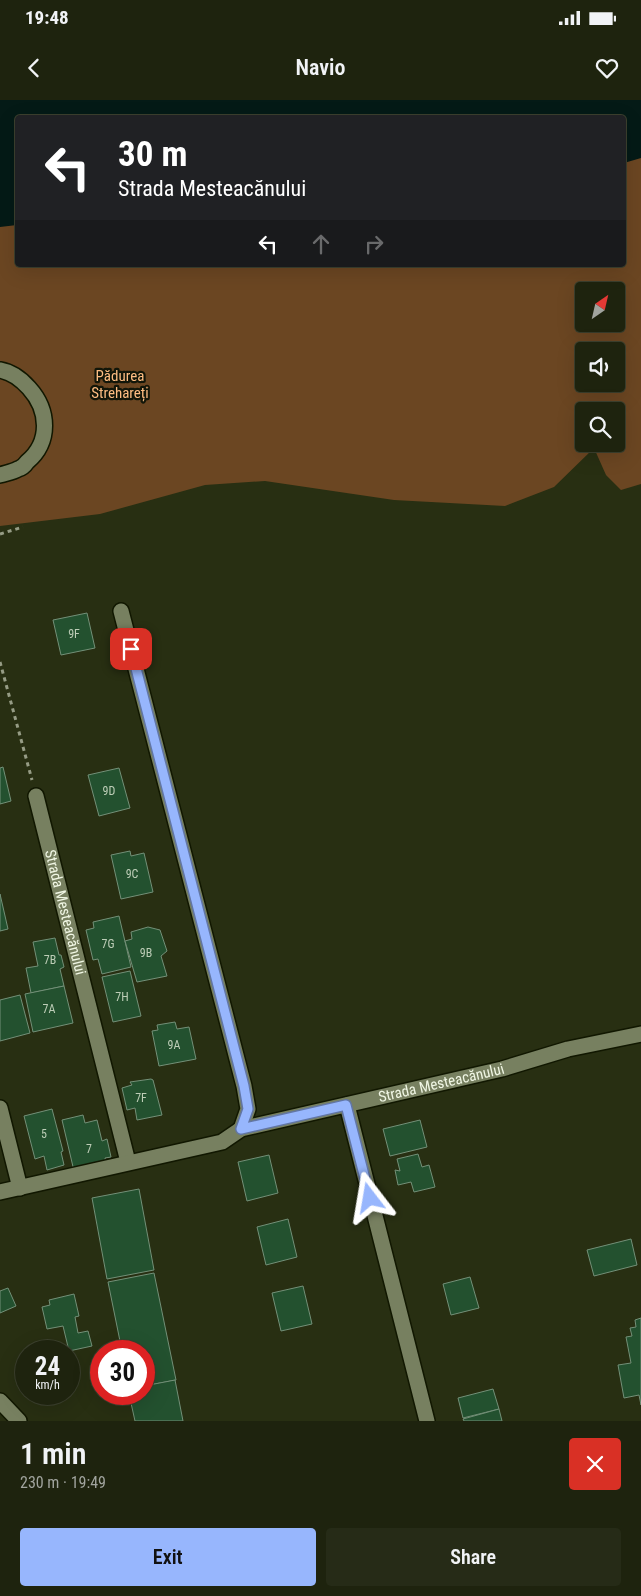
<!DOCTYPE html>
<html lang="en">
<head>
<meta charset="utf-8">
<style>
  body { margin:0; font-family:"Roboto Condensed",sans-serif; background:#262b17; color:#f1f3f6; height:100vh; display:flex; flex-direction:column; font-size:19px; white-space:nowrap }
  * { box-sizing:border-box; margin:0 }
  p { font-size:16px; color:#a1a49e }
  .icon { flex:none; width:28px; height:28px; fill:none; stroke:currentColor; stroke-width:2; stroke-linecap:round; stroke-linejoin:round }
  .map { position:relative; height:1321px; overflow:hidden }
  .side { display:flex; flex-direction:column; background:#1e230e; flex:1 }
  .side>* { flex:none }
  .top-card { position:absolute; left:15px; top:15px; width:611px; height:152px; border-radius:5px; box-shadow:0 5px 20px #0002,0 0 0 1px #3c402e; background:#202124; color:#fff; overflow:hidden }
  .needle { width:32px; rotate:34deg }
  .tools { position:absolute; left:575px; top:182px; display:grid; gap:10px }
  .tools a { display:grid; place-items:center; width:50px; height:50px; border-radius:5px; background:#1e230e; box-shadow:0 5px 20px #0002,0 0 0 1px #3c402e; font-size:25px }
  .speed { position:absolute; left:15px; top:1240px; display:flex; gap:10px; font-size:25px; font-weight:700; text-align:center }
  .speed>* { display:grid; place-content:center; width:65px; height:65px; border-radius:50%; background:#1e230e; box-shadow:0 5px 20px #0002,0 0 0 1px #3c402e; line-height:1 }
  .speed small { font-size:12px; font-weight:400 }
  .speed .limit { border:8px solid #d22; background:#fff; color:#111 }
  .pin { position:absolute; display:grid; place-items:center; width:42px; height:42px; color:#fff; margin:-21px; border-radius:10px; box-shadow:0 2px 8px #0006 }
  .me { position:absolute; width:55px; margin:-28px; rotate:346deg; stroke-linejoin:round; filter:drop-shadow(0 0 4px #0008) }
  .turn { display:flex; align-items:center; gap:18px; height:105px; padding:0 20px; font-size:22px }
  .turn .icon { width:65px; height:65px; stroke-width:2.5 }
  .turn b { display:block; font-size:35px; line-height:42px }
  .lanes { display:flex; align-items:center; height:48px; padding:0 20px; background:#0003; justify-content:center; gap:25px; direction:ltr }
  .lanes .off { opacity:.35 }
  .round { display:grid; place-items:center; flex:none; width:52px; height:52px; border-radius:5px; background:#262b17 }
  .overview { display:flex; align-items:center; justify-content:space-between; height:85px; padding:0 20px }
  h1 { font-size:30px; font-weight:600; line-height:38px }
  .cta { display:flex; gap:10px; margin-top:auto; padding:10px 20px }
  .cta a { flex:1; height:58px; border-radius:5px; background:#97b6fd; color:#111; font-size:20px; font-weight:600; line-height:58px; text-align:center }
  .cta a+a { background:#262b17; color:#f1f3f6 }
  .status { display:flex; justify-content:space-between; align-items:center; height:35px; padding:0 25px; background:#1e230e; direction:ltr }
  .status svg { height:14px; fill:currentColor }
  header { display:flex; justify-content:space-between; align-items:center; height:65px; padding:0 20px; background:#1e230e; font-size:22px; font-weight:600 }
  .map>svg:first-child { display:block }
  .green { fill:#6b4622; fill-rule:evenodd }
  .water { fill:#041a16 }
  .building { fill:#23512f; stroke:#739078 }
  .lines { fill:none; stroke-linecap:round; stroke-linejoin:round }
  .minor-casing { stroke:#111700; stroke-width:18 }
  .path { stroke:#969c85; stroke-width:3; stroke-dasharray:4 4; stroke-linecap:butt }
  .minor { stroke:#778060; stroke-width:15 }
  .route-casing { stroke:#6276a4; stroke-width:12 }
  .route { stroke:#97b6fd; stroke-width:9 }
  .labels { text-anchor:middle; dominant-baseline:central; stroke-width:4.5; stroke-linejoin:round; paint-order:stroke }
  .number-label { font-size:12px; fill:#bdcdb7 }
  .park-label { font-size:15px; fill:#febd82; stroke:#121609 }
  .street-label { font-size:15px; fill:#f0f6e4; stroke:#121609 }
</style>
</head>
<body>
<div class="status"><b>19:48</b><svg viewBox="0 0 49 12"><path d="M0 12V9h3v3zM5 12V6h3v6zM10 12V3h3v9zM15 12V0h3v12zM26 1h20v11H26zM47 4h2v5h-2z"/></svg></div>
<header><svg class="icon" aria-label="back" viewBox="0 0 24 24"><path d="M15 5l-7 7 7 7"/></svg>Navio<svg class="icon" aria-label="heart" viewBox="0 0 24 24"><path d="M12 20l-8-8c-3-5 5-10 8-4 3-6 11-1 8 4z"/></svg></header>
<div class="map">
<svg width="641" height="1321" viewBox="0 0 641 1321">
  <rect width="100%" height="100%" fill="#282f12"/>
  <path class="green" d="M0,0H641V384L621,390L606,375L594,348L554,387L505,406L394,400L265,381L205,385L100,414L0,426ZM18,18H624V165H18ZM584,191H616V224H584ZM584,251H616V284H584ZM584,311H616V344H584Z"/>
  <path class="water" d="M0,0H641V58L624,63V18H18L17,125L0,127Z"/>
  <g class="building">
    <path d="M87,513L95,548L61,555L53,520Z"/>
    <path d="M3,667L11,701L0,704V668Z"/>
    <path d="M119,668L130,708L99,716L88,675Z"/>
    <path d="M130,751L131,756L144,753L153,792L121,799L111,755Z"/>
    <path d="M0,794L8,829L0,831Z"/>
    <path d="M119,816L131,867L102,874L98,859L93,860L86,830L94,828L93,822Z"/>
    <path d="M148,827L160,830L167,851L161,856L167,876L137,882L125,841L132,839L131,832Z"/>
    <path d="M55,838L59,855H61L64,867L60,869L64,886L31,893L26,868L38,866L33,842Z"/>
    <path d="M130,871L141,916L113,922L102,877Z"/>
    <path d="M64,886L73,923L33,932L25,894Z"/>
    <path d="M20,895L30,933L0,941V900Z"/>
    <path d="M175,922L177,929L189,927L196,959L159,966L152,931L158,930L157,925Z"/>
    <path d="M151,979L153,980L162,1015L137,1020L135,1008L127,1010L122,988L132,985L130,982Z"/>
    <path d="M52,1009L63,1051L61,1052L64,1065L47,1070L44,1056L35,1059L24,1016Z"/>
    <path d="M83,1015L85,1023L97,1020L102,1041L107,1039L111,1057L105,1058L106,1064L74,1071L62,1020Z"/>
    <path d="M420,1020L427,1047L390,1056L383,1029Z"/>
    <path d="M418,1054L422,1067L429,1065L435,1087L414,1092L411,1082L398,1085L395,1070L400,1071L397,1059Z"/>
    <path d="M269,1055L278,1093L247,1101L238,1062Z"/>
    <path d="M139,1089L154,1170L107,1179L92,1098Z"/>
    <path d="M288,1119L297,1157L266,1165L257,1127Z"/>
    <path d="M631,1139L637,1165L594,1176L587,1150Z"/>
    <path d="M154,1173L176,1280L144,1286V1251H122L108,1182Z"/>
    <path d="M470,1177L479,1208L451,1215L443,1184Z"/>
    <path d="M303,1186L312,1224L281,1231L272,1193Z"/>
    <path d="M8,1188L16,1206L0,1213V1191Z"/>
    <path d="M74,1194L79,1216L75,1217L78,1233L88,1231L92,1246L69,1251L63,1226L47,1229L42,1207L50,1205L49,1200Z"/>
    <path d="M641,1218V1305L639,1295L624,1298L618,1265L631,1263L626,1237L632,1236L630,1228L636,1227L635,1220Z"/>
    <path d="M175,1280L183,1321H135L129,1294H144V1286Z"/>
    <path d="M493,1289L499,1309L463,1318L458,1298Z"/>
    <path d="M499,1309L502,1321H464L463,1319Z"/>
  </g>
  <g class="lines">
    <defs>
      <g id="minor">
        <path d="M0,270C12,272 21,279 29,288C49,310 51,342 27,362C25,365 22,368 18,369C13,372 6,373 0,375"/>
        <path d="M121,511L244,986L248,1009L241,1029"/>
        <path id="s1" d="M36,696L128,1062"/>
        <path d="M347,1005L427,1321"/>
        <path d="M0,1008L20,1088"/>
        <path id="s2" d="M0,1092L222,1042L241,1029L502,969L568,949L641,934"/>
        <path d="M0,1301L19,1321"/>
      </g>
    </defs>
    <use href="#minor" class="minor-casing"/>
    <g class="path">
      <path d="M0,434L23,427"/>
      <path d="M0,562L32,680"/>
    </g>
    <use href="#minor" class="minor"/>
  </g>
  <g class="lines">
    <defs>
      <path id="route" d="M131,549L244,986L248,1009L241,1029L346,1005L370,1098"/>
    </defs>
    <use href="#route" class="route-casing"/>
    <use href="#route" class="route"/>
  </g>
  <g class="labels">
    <g class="number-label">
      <text x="74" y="534">9F</text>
      <text x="109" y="691">9D</text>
      <text x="132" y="774">9C</text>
      <text x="108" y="844">7G</text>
      <text x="146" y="853">9B</text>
      <text x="50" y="860">7B</text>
      <text x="122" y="897">7H</text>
      <text x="49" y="909">7A</text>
      <text x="174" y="945">9A</text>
      <text x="141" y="998">7F</text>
      <text x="44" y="1034">5</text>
      <text x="89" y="1049">7</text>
    </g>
    <g class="park-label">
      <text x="120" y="276">Pădurea<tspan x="120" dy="17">Strehareți</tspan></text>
    </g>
    <g class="street-label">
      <text stroke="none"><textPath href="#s1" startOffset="120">Strada Mesteacănului</textPath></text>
      <text stroke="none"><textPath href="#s2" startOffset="456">Strada Mesteacănului</textPath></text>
    </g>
  </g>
</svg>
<div class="tools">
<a><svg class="needle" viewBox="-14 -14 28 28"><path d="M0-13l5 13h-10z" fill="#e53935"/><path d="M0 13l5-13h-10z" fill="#a1a49e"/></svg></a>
<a><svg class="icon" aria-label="sound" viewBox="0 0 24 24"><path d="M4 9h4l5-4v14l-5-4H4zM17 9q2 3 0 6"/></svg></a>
<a><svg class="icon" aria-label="search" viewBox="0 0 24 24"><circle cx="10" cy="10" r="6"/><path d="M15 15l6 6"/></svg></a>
</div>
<div class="speed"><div>24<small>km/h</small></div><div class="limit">30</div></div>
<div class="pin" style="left:131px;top:549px;background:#d93025"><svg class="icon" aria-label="arrive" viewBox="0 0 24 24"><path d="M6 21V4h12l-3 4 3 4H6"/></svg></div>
<svg class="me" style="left:370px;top:1098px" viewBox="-20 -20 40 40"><path d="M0-17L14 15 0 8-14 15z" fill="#97b6fd" stroke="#fff" stroke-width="4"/></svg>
<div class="top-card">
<div class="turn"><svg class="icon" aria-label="left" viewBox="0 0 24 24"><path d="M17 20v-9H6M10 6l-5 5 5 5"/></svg><div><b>30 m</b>Strada Mesteacănului</div></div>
<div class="lanes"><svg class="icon" aria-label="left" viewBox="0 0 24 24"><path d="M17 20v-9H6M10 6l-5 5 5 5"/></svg><svg class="icon off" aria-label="ahead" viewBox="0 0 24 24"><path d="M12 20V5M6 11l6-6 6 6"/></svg><svg class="icon off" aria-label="right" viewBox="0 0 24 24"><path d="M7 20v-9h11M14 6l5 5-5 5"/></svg></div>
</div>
</div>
<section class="side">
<div class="overview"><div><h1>1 min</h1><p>230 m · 19:49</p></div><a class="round" style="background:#d93025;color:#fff"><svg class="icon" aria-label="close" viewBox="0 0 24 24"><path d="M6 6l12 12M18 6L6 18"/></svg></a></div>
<div class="cta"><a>Exit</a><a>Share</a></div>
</section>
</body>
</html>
